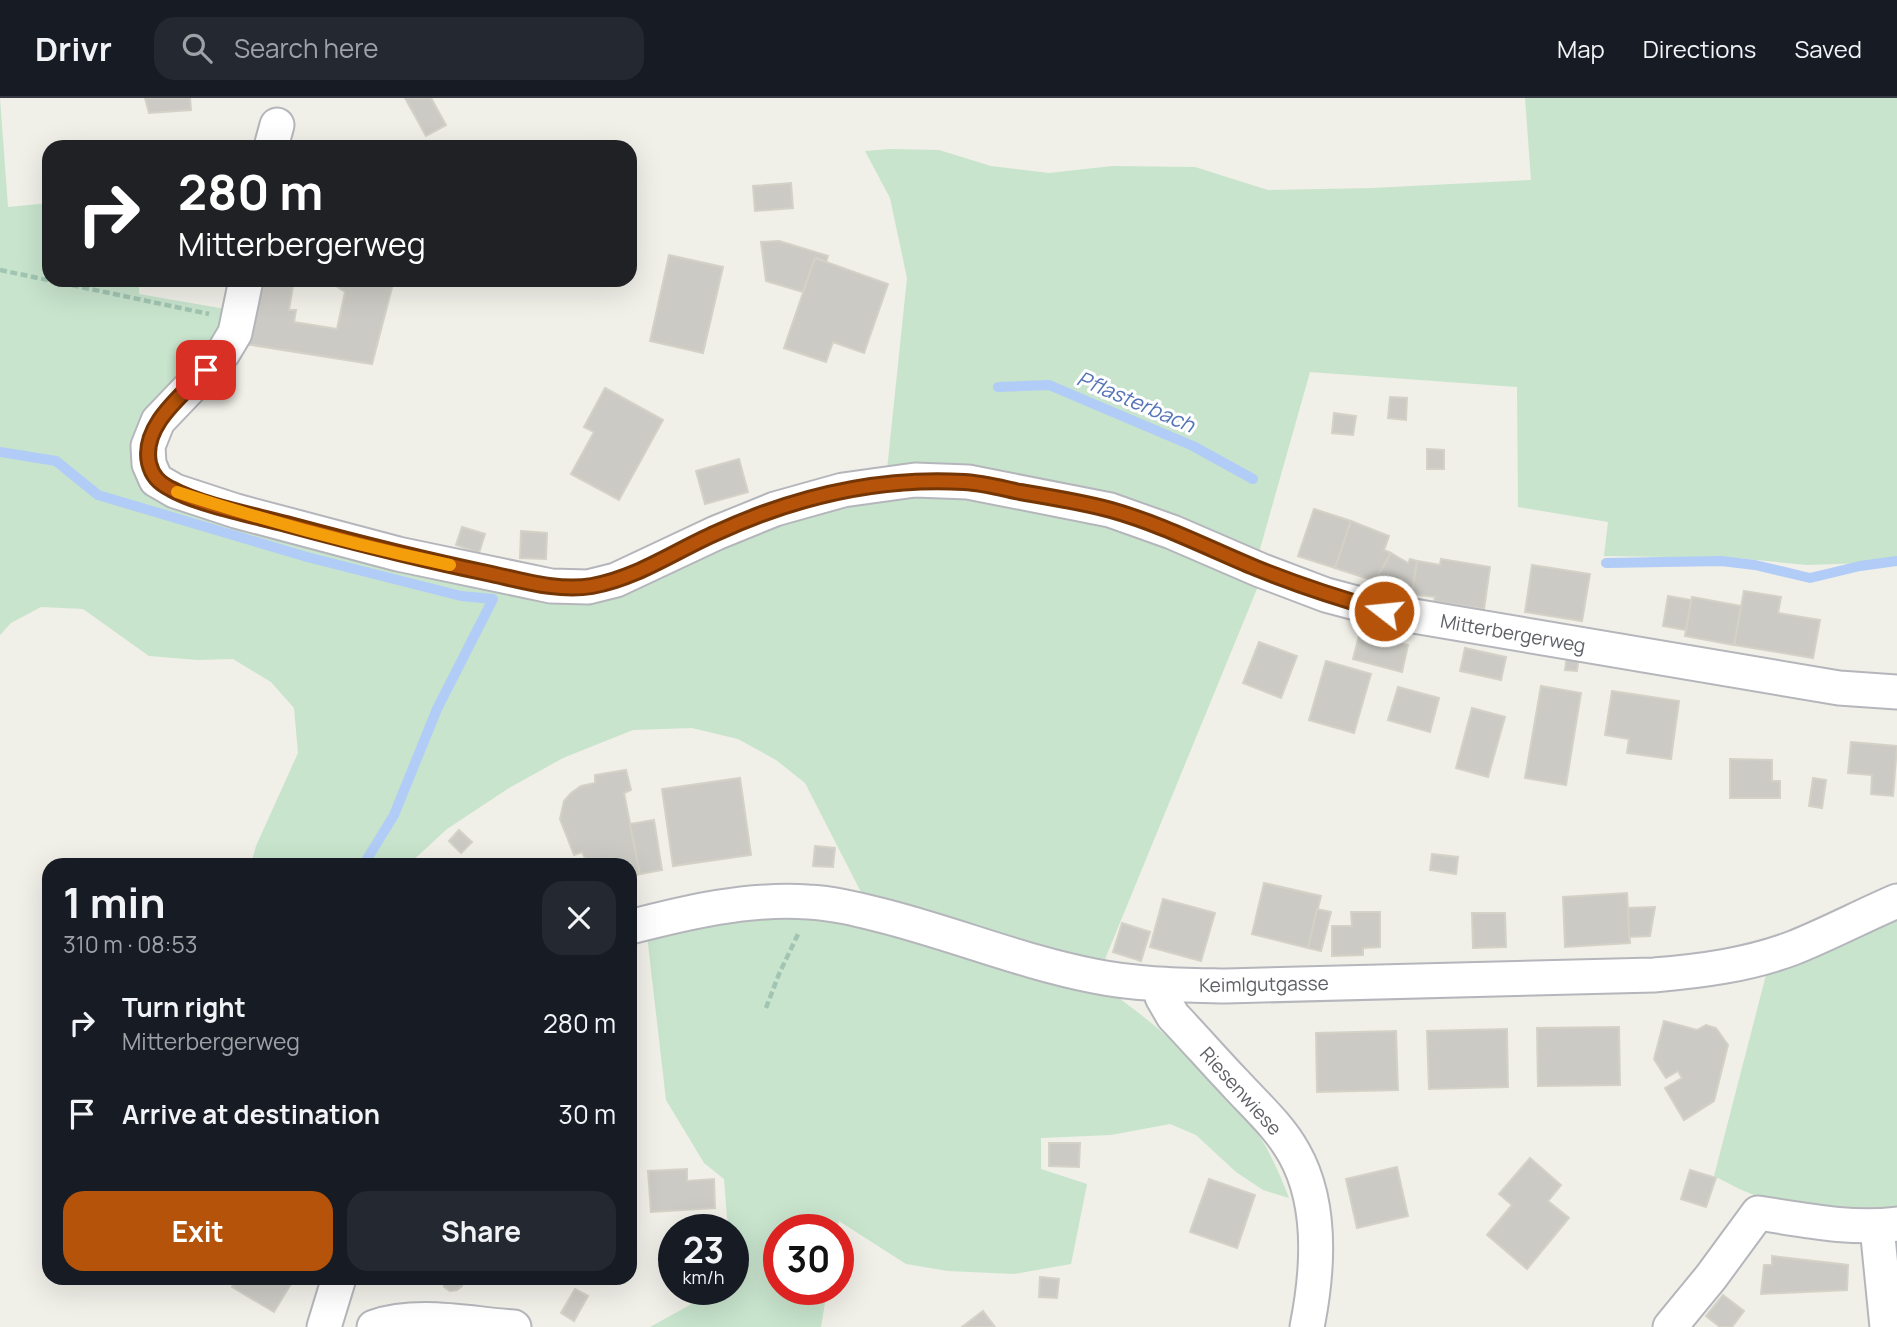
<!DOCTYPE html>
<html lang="en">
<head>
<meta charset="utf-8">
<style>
  body { margin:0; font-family:Manrope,sans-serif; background:#242831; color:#f1f3f6; height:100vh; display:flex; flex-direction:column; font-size:26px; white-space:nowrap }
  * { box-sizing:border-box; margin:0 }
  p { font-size:23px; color:#9ea1a6 }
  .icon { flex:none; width:38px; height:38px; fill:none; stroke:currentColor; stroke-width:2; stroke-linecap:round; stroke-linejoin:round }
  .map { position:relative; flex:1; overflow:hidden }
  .drawer { position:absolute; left:42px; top:760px; width:595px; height:427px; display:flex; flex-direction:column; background:#171b24; border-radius:21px; box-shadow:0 7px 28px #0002 }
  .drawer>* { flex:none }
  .hud { position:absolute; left:42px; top:42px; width:595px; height:147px; border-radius:21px; box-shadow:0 7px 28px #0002; background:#202124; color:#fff; overflow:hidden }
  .speed { position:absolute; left:658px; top:1116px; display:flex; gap:14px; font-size:35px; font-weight:700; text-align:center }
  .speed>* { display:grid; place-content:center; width:91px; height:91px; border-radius:50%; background:#171b24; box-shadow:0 7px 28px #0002; line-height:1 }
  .speed small { font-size:18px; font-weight:400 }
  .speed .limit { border:10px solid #d22; background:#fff; color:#111 }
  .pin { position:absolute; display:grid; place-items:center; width:60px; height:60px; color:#fff; margin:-30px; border-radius:14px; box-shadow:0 4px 10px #0006 }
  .me { position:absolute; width:77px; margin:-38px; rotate:286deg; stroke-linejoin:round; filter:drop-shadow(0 0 5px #0008) }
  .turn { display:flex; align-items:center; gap:24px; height:147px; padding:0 21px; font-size:32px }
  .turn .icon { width:91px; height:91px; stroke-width:2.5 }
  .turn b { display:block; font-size:49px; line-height:60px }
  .round { display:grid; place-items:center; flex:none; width:74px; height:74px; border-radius:21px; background:#242831 }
  .summary { display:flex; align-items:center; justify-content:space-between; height:119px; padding:0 21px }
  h1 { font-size:42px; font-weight:700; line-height:52px }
  .action { display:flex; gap:14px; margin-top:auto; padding:14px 21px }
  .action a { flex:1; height:80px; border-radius:21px; background:#b45309; color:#fff; font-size:28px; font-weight:700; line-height:80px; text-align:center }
  .action a+a { background:#242831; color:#f1f3f6 }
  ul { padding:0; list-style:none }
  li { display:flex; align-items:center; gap:21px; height:91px; padding:0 21px }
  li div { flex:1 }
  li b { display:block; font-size:26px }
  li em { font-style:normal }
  header { display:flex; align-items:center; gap:42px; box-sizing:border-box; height:98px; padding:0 35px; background:#171b24; border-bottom:2px solid #363941 }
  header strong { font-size:33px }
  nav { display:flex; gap:38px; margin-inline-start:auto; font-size:24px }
  .search { width:490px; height:63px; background:#242831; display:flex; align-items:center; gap:18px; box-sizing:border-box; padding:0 24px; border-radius:21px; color:#9ea1a6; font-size:26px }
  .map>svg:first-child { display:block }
  .green { fill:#c8e4cd }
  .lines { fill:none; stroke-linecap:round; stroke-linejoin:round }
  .stream { stroke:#b1ccf6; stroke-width:10 }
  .building { fill:#cbcac4; stroke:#d4d2c7; stroke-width:2 }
  .minor-casing { stroke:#b5b6bb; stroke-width:37 }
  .path { stroke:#a1c5b2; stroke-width:4.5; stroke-dasharray:7 3.5; stroke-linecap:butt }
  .minor { stroke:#fff; stroke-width:33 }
  .route-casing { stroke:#753606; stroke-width:18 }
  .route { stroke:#b45309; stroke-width:12 }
  .slow { stroke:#f59e0b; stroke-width:12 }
  .labels { text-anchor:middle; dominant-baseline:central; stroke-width:6; stroke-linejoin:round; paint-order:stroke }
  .street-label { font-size:19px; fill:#5f6166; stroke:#fff }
  .water-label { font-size:21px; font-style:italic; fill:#5574b8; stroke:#fff }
</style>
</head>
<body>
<header>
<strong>Drivr</strong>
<div class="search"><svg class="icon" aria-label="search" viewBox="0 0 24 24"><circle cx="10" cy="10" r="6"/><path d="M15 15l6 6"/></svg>Search here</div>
<nav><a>Map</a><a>Directions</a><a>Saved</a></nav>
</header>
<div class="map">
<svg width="1897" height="1229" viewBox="0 0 1897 1229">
  <rect width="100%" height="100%" fill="#f0efe8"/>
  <g class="green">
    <path d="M0,0L8,109L49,105V182H139V196L237,213L140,382L622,493L665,477L723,445L790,418L919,393L990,397L1159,441L1259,486L1103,866L1077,863L863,798L805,685L776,662L738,641L692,630L633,632L563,660L509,690L447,731L409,766H251L256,748L298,655L294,610L271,584L233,561L198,562L149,558L83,511L41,509L11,525L0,537Z"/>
    <path d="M1525,0H1897V464L1807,467L1736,460L1604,458L1608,424L1518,409L1517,289L1310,274L1258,458L887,372L907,180L890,100L865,53L890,51L939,52L991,68L1049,75L1112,68L1195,69L1268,92L1372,90L1531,82Z"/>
    <path d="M807,814L1109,893C1160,929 1220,981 1256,1033C1270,1053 1280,1077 1289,1100L1263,1092L1236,1074L1196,1037L1170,1026L1111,1037L1041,1040V1071L1087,1086L1071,1166L1014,1176L948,1173L906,1166L839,1123L837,1132H779V1192H827L821,1229H650L717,1192H733V1132H728L724,1081L704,1065L666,1002L647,837L702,823Z"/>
    <path d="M1897,820V1114C1855,1115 1803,1113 1763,1100C1746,1095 1730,1086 1714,1078L1766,877Z"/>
  </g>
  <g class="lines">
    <g class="stream">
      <path d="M998,289L1049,287L1193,348L1253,381"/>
      <path d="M0,354L56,363L98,397L307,459L461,498L493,501L437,611L394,717L364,766"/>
      <path d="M1606,465L1721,463L1755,467L1810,480L1860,468L1897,463"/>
    </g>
  </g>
  <g class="building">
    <path d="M145,0H190L191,12L149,15Z"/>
    <path d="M405,0H431L446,27L426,38Z"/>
    <path d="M791,85L793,110L755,113L753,88Z"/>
    <path d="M779,143L828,158L826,164L815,160L803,194L766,183L761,144Z"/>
    <path d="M669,157L723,169L703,255L650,243Z"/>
    <path d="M815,160L888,186L864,255L833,244L826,264L784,250Z"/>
    <path d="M194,182H240L239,190Z"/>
    <path d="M254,182H294L289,212H296L294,224L337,231L345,194L327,182H394L372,266L239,245Z"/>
    <path d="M605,290L663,322L619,402L571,376L594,334L584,329Z"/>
    <path d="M1390,299L1407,300L1406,322L1388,320Z"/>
    <path d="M1334,315L1356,318L1353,337L1332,335Z"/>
    <path d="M1427,351L1444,352V371H1427Z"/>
    <path d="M739,361L748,394L705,406L696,373Z"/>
    <path d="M1314,411L1351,423L1335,470L1298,458Z"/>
    <path d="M1351,423L1389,438L1384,452L1391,455L1375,483L1335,470Z"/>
    <path d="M462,429L485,436L479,455L456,447Z"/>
    <path d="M521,433L547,435L546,461L520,460Z"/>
    <path d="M1391,455L1408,465L1410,461L1417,463L1412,496L1375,483Z"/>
    <path d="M1441,461L1490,469L1484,511L1434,503L1435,499L1412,496L1417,463L1440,467Z"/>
    <path d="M1532,467L1590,476L1582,523L1525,514Z"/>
    <path d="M1744,493L1781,499L1778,515L1820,522L1813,560L1734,547Z"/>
    <path d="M1668,498L1691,502L1686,532L1663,528Z"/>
    <path d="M1692,499L1741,508L1734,547L1685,538Z"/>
    <path d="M1360,534L1408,547L1402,574L1353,561Z"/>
    <path d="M1259,544L1297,558L1281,600L1243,585Z"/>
    <path d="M1465,550L1506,559L1501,582L1460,573Z"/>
    <path d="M1567,557L1579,558L1577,573L1565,572Z"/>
    <path d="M1326,563L1371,576L1354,635L1309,622Z"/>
    <path d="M1541,588L1581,595L1566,687L1525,680Z"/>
    <path d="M1398,589L1439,600L1430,634L1388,622Z"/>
    <path d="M1612,593L1679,603L1671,661L1627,655L1629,641L1605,637Z"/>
    <path d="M1472,610L1505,619L1488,679L1456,670Z"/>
    <path d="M1851,644L1897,648L1893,698L1871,696L1872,677L1848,675Z"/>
    <path d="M1730,661L1772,662V683H1780V700H1730Z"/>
    <path d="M626,672L631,692L624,695L640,776L630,780V766H588L582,754L574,757L560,721L564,703L571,695L581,688L595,685V677Z"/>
    <path d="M740,680L751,757L673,768L662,691Z"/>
    <path d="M1813,680L1826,682L1822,710L1809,708Z"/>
    <path d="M654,722L662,772L640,776L630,726Z"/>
    <path d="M459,732L472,744L461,755L449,743Z"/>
    <path d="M815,748L835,750L833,769L813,768Z"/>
    <path d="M1432,756L1458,759L1456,776L1430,772Z"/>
    <path d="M1264,785L1321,798L1308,850L1252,836Z"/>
    <path d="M1627,795L1630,845L1565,849L1563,799Z"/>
    <path d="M1163,801L1215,815L1201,863L1150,849Z"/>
    <path d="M1655,809L1650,838L1629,839L1628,810Z"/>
    <path d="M1317,811L1331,814L1321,853L1308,850Z"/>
    <path d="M1351,814H1380V849L1363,850V857L1332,858V828H1352Z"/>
    <path d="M1472,815H1505L1506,849L1473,850Z"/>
    <path d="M1122,825L1150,834L1141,863L1113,854Z"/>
    <path d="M1664,923L1697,932L1706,927L1716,930L1728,947L1714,1003L1684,1022L1665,990L1682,980L1678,973L1666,980L1654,961Z"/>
    <path d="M1619,929L1620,987L1538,988L1537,930Z"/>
    <path d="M1507,931L1508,989L1429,991L1427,933Z"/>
    <path d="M1396,933L1398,992L1317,994L1316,935Z"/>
    <path d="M1049,1045H1080L1079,1069L1049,1068Z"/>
    <path d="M1530,1060L1561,1087L1548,1103L1569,1120L1527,1171L1487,1137L1512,1107L1499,1096Z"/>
    <path d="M1397,1069L1408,1118L1357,1130L1346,1081Z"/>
    <path d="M687,1071V1083L714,1081L715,1110L651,1114L648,1073Z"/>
    <path d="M1690,1072L1716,1080L1706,1109L1681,1101Z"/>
    <path d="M1209,1081L1255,1097L1237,1150L1190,1134Z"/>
    <path d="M1772,1158L1848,1167L1847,1192L1761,1196L1764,1167H1772Z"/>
    <path d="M1040,1179L1059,1181L1057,1200L1039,1199Z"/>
    <path d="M238,1180H292L294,1181L274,1214L232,1189Z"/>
    <path d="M442,1180H462V1188L457,1192L450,1193L444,1189Z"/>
    <path d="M575,1191L588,1198L574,1223L561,1215Z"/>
    <path d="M1723,1197L1744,1213L1732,1229H1720L1706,1218Z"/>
    <path d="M983,1213L995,1229H962Z"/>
  </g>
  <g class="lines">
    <defs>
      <g id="minor">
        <path d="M271,49L277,27"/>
        <path d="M246,182L235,235L223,255L158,323L148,348L149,366L156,382L175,393L236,413L398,456L551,488L588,489L616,482L716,435L775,411L843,392L915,382L968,384L1110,412L1172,434L1260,472L1326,497L1390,514L1839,590L1897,594"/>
        <path d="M630,829C688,814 747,800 808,804C832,805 856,811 880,817C952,835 1022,864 1094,878C1138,887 1182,887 1226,888L1654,877C1701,873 1748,867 1793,850C1828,836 1862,818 1897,803"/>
        <path d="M1162,887V899L1173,918C1194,940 1214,963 1235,985C1256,1008 1279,1028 1294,1055C1323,1106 1318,1174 1307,1229"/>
        <path d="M1877,1129L1887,1229"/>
        <path d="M324,1229L339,1180"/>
        <path d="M374,1229C418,1214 469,1226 514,1229"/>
        <path d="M1670,1229L1711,1179L1758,1115C1804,1122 1851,1132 1897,1126"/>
      </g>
    </defs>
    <use href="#minor" class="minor-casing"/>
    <g class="path">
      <path d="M0,172L209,216"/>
      <path d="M766,910L779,876L799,834"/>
    </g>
    <use href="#minor" class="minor"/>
  </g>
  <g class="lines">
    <defs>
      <path id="route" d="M206,272C184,296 141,327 149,365C152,378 159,385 171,391C200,407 252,417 286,426C353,444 419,461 487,475C520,482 558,494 592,488C637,480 675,453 716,435C794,399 878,379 964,384C983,385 1001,390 1020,394C1050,399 1081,404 1111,412C1161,426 1208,450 1256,470C1298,487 1341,501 1384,513"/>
    </defs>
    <use href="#route" class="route-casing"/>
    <use href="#route" class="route"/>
    <path class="slow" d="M177,394C266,423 358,448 450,467"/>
  </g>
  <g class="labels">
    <g class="street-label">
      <text transform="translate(1513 535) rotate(10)">Mitterbergerweg</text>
      <text transform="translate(1264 886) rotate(-1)">Keimlgutgasse</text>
      <text transform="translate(1241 993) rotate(48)">Riesenwiese</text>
    </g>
    <g class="water-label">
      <text transform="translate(1136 303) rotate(23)">Pflasterbach</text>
    </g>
  </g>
</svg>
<div class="speed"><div>23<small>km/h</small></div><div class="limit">30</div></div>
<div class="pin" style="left:206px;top:272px;background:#d93025"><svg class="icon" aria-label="arrive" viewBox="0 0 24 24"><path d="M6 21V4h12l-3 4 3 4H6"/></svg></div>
<svg class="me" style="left:1384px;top:513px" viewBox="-20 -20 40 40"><circle r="17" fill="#b45309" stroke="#fff" stroke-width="3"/><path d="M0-11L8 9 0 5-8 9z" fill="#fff"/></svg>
<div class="hud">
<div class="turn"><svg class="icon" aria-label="right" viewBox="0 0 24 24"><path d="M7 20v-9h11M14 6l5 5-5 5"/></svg><div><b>280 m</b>Mitterbergerweg</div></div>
</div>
<section class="drawer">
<div class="summary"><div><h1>1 min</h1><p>310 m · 08:53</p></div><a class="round"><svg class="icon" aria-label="close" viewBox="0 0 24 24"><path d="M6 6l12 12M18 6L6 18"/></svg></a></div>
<ul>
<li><svg class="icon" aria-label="right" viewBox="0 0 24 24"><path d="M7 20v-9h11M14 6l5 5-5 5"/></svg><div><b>Turn right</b><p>Mitterbergerweg</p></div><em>280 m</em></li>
<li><svg class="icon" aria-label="arrive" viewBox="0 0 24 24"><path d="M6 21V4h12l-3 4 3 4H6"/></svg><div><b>Arrive at destination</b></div><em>30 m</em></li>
</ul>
<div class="action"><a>Exit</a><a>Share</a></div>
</section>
</div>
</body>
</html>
